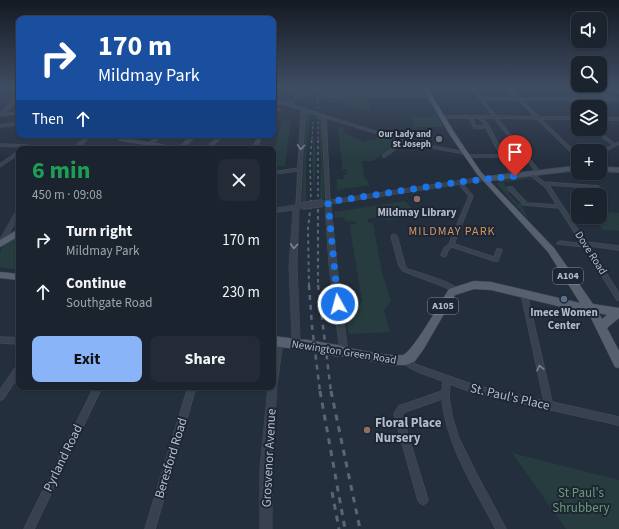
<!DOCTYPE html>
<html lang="en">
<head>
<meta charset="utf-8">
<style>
  body { margin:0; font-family:"Source Sans 3",sans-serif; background:#242b36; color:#f1f3f6; height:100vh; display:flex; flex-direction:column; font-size:15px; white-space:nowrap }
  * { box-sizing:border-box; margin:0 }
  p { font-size:13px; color:#a0a4aa }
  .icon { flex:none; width:22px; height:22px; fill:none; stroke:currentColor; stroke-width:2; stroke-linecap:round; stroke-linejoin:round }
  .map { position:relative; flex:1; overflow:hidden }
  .side { position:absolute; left:16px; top:146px; width:260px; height:244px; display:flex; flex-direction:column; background:#1b232e; border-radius:8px; box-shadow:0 1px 3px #0004,0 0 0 1px #39404a }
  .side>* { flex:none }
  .guide { position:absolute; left:16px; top:16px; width:260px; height:122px; border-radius:8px; box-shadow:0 1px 3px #0004,0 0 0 1px #39404a; background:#1a4fa0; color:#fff; overflow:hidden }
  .fabs { position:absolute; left:571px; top:12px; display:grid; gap:8px }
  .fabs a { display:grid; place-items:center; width:36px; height:36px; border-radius:8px; background:#1b232e; box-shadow:0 1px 3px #0004,0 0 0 1px #39404a; font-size:20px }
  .pin { position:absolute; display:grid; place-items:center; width:34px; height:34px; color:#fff; margin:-41px -17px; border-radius:50% 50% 50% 0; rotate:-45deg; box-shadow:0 0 4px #0007 }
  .pin .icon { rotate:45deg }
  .me { position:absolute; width:44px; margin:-22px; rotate:353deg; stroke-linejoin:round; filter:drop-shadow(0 0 3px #0008) }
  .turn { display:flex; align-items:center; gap:14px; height:84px; padding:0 16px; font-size:18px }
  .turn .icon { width:52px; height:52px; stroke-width:2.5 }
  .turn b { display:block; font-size:28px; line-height:34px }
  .then { display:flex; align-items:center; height:38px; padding:0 16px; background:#0003; gap:8px; font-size:15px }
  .round { display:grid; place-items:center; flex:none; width:42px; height:42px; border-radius:8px; background:#242b36 }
  .overview { display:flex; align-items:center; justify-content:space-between; height:68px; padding:0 16px }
  h1 { font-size:24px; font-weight:700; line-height:30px; color:#1e9e55 }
  .primary-button { display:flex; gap:8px; margin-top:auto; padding:8px 16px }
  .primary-button a { flex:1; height:46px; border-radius:8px; background:#8ab4f8; color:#111; font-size:16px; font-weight:700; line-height:46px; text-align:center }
  .primary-button a+a { background:#242b36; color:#f1f3f6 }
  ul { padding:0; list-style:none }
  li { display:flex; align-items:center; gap:12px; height:52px; padding:0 16px }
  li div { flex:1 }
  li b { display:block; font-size:15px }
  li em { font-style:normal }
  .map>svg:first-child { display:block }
  .green { fill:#263c3f }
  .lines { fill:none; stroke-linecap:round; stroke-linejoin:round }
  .minor-casing { stroke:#414a57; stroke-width:1.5 }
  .tertiary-casing { stroke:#414a57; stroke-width:1 }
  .secondary-casing { stroke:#414a57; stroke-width:2 }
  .primary-casing { stroke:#414a57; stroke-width:1 }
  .minor { fill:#38414e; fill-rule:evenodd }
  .tertiary { fill:#38414e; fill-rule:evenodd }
  .secondary { fill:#465061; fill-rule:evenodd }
  .primary { fill:#56606e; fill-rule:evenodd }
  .rail-far4 { stroke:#5a6575; stroke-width:1; stroke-dasharray:2.5 2.5; stroke-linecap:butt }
  .rail-far3 { stroke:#5a6575; stroke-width:1.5; stroke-dasharray:3 3; stroke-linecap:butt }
  .rail-far2 { stroke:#5a6575; stroke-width:2; stroke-dasharray:3.5 3.5; stroke-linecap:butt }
  .rail-far1 { stroke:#5a6575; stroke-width:2.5; stroke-dasharray:5 5; stroke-linecap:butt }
  .rail { stroke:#5a6575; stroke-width:3; stroke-dasharray:6 6; stroke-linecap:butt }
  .minor-bridge-casing { stroke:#414a57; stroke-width:4; stroke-linecap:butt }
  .tertiary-bridge-casing { stroke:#414a57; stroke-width:8; stroke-linecap:butt }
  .primary-bridge-casing { stroke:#414a57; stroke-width:12; stroke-linecap:butt }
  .minor-bridge { stroke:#38414e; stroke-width:3 }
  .tertiary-bridge { stroke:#38414e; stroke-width:6 }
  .primary-bridge { stroke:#56606e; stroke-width:11 }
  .oneway { stroke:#7c8592 }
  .route { stroke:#1a73e8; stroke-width:7; stroke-dasharray:0 12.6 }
  .worship-dot { fill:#6b7280; stroke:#1d2633; stroke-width:1.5 }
  .education-dot { fill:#8d6e63; stroke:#1d2633; stroke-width:1.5 }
  .service-dot { fill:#5c6f8a; stroke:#1d2633; stroke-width:1.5 }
  .labels { text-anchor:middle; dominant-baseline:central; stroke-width:4; stroke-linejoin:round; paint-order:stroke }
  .far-poi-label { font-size:9px; font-weight:bold; fill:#b4bcc9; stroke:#1d2633; text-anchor:end }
  .shield { fill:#1d2633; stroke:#878f9c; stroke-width:1 }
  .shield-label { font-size:10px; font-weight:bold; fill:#b4bcc9 }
  .poi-label { font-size:11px; font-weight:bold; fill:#b4bcc9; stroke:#1d2633 }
  .street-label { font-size:11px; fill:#b4bcc9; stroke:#1d2633 }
  .neighbourhood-label { font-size:12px; letter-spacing:1px; fill:#d59563; stroke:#1d2633 }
  .near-street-label { font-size:13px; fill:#b4bcc9; stroke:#1d2633 }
  .near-poi-label { font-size:13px; font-weight:bold; fill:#b4bcc9; stroke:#1d2633; text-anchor:start }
  .near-park-label { font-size:13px; fill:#6b9a76; stroke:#1d2633 }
</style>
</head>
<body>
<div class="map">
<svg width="619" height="529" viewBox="0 0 619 529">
  <rect width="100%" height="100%" fill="#242f3e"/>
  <g class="green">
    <path d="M339,97H366L370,112L324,99L338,100Z"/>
    <path d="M309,113H310L306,160V202H303L302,201L306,114Z"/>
    <path d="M435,115H436L445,129L441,127H413L412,123H414L409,117H435Z"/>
    <path d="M319,116L321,117L324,198L320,200L321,160Z"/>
    <path d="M282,121H291L285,166H273V153Z"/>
    <path d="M336,126L346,128L343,129L345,134L365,142L369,139L373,140L381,135L401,141L373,161H362L364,176L370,185L337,190V179H345L343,175H346V173L342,172L348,171L347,169L342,170V163L343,162H341V159H343L341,158V154L342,153H340V145L341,144H339L340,137H339L338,127Z"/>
    <path d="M314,133L316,160L314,192L312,161Z"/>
    <path d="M526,177L536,180L527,179L503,182L511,192L508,193L518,204L522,203L524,206H522L529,220L497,184L499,181Z"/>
    <path d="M405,201L417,215L387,220L384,216L367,219L369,223H373L382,273L391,301L384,311L390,332L349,334L347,322L353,321L350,305L360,304L359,302L362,301L350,228L351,224H356L355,221L346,222L343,217L335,218L334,212Z"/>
    <path d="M600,211L619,213V231L603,230L594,217H600Z"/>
    <path d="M19,235V270L0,267C0,245 0,246 19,235Z"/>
    <path d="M512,453L619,480V529H566Z"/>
  </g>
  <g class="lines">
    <defs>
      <g id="minor">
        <path d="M296,88H298V94H309L310,95L309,96H298L290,104L311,111L305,113L300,207L298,208L296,207L298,171L273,174V172L298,168L301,113L305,111L273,101V99L288,104L296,96Z"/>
        <path d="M333,88H335V95H429L430,96L429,97H321L320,96L321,95H333Z"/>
        <path d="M471,88H474L480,97L515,98L507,88H510L518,98L619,99V101L521,99L539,117H578V119H541L578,155V158H577L537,119L497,118L540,172L541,173L539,174H538L494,118H483L489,126L513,172L511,173L509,172L501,157H467L465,156L467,155H500L485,126L479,118H472L476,126H483L485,127L484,128H474L469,118H442L440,117L442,116H493ZM482,99L519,100L535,117L496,116Z"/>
        <path d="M575,88H581L618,98L617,99Z"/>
        <path d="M18,97H19V100L4,114L19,111V113L0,116V113Z"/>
        <path d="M277,108L280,109L273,115V112Z"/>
        <path d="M317,113L391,136L388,137L327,118H326L330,202L328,203L326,202L322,118L324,117L317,115Z"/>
        <rect x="600" y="118" width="19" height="2"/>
        <path d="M15,123L19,124V126L15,125L0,127V125Z"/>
        <path d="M591,129H595L615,144L619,142V144L600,154V152L613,145Z"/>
        <path d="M160,135H164L153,143L178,148L193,135H197L182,149H173L120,140L118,139L120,138L149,143Z"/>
        <path d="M220,135H224L209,149H205Z"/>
        <path d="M259,135H263L256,149H252Z"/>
        <path d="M391,136L427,145L465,152L467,153L465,154L427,147L405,142L385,157H383V155L402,141L391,138Z"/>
        <path d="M0,144L26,145L28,146L26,147L0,146Z"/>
        <path d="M18,151H19V154L0,167V164Z"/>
        <path d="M530,173H532L544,182L598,186L605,194V196H601L595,188L548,185L550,187L586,242L619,246V250L590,246L589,247L619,293V300H617L584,247L558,244L557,243L560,241L582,244L559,208L524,205L508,189V187H512L527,203L557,205L546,188L530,175Z"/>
        <path d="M458,181H460L473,196L454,244L494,257L497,249H501L502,250L498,261H494L452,247L448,250L446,256L444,257L441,255L444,248L449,244L469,196L458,183Z"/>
        <path d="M394,234L397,236L405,265L407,269C420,273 451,281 459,290L458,292H454L445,287L403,271L399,266L391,236Z"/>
        <path d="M522,291H526L527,293L552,402L619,417V425L474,393L450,384L449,397L452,416L458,436L476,473L506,529H496C477,493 454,457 445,417C443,411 443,405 442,399L405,412L402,415L428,500L426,503L423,505L420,503L418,500L394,414L399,406L442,391L443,381C431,376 409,371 401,360L403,358L405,357L417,365L474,385L544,401L521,293Z"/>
        <path d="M0,337L19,338V344L0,343Z"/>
        <path d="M19,366V375L3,399L0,400V390L16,367Z"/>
        <path d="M94,387H102L34,529H24Z"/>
        <path d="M188,387H196L155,529H145Z"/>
      </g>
      <g id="tertiary">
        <path d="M613,88H617L619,90V93Z"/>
        <path d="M87,135H92L78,149H73Z"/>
        <path d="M485,177L487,178V180L331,204L337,266L348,352L347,355L344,356L341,355L340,352L329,266L325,204H321V202Z"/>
        <path d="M296,205L302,206L303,207L299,209L297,266L300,338L298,347L295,348L292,347L291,344L292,338L289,266L293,210L273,213V209Z"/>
        <path d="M19,209V216L3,245H0V239L16,211Z"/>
        <path d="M279,338L282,339L283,342L277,385L272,468V529H260V468L268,387H273C273,372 270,353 276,339Z"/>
      </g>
      <g id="secondary">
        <path d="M578,166V170L485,181L482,179L485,177Z"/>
        <path d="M600,167L619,168V172L600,171Z"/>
      </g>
      <g id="primary">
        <path d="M423,88H427L456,135L481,172L554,248L593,304L619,308V318L607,328L619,351V368L615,367L591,318L587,312L574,310L491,290L474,289L455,295L423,350L415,361L409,364L405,365H392L335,355L333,351L335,347L339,346C355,349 389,357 403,355C412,353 442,300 449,289L474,281L491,282L580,303L548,252L477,174L450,135ZM599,313L607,315L602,319Z"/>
        <path d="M19,229V236L0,247V240Z"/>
        <path d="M0,272L19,274V280L0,278Z"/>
        <path d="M273,336L304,340L308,342L310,345L308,348L304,350L273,346Z"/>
      </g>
    </defs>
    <use href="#minor" class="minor-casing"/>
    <use href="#tertiary" class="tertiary-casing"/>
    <use href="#secondary" class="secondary-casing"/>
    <use href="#primary" class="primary-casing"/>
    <use href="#minor" class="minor"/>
    <use href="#tertiary" class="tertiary"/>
    <use href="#secondary" class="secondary"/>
    <use href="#primary" class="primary"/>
    <g class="rail-far4">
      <path d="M312,139L313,122"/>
      <path d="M318,139V88"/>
    </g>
    <g class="rail-far3">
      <path d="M311,203L310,160L312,138"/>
      <path d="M318,203V138"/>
    </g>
    <g class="rail-far2">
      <path d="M318,202V286"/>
      <path d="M309,286L308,229L311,202"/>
    </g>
    <g class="rail-far1">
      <path d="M309,285L312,326L320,392"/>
      <path d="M318,285L331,392"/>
    </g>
    <g class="rail">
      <path d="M320,391L345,529"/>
      <path d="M331,391L360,529"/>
      <path d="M332,492L339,529"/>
    </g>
    <defs>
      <path id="minor-bridge" d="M310,112L318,114"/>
      <path id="tertiary-bridge" d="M302,206L323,203"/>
      <path id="primary-bridge" d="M304,345L339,351"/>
    </defs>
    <use href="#minor-bridge" class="minor-bridge-casing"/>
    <use href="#tertiary-bridge" class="tertiary-bridge-casing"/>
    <use href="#primary-bridge" class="primary-bridge-casing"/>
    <use href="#minor-bridge" class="minor-bridge"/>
    <use href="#tertiary-bridge" class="tertiary-bridge"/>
    <use href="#primary-bridge" class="primary-bridge"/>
  </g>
  <defs><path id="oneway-chevron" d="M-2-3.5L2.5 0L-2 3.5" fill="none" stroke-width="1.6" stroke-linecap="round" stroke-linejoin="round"/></defs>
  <g class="oneway">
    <use href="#oneway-chevron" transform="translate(301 147) rotate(94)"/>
    <use href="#oneway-chevron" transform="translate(294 246) rotate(94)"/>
    <use href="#oneway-chevron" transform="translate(540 368) rotate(-103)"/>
  </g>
  <linearGradient id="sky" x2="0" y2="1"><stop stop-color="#141a22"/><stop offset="0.54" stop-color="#3f4d63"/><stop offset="1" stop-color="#3f4d63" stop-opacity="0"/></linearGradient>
  <rect width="619" height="162" fill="url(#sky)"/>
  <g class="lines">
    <path class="route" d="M338,304L328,202L459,182L515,176"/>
  </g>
  <circle class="worship-dot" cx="439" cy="139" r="4"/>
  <g class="education-dot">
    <circle cx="417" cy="199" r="4"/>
    <circle cx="367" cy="430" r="4"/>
  </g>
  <circle class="service-dot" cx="564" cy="299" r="4"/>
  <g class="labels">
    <g class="far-poi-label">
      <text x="431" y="134">Our Lady and<tspan x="431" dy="10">St Joseph</tspan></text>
    </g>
    <g class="shield">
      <rect x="553" y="268" width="30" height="16" rx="3"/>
      <rect x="428" y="298" width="30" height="16" rx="3"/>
    </g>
    <g class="shield-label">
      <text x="568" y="276">A104</text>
      <text x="443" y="306">A105</text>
    </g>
    <g class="poi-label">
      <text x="417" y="212">Mildmay Library</text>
      <text x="564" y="312">Imece Women<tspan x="564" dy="13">Center</tspan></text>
    </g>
    <g class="street-label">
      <text transform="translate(591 253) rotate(57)">Dove Road</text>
      <text transform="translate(344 352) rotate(9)">Newington Green Road</text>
    </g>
    <g class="neighbourhood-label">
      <text x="452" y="231">MILDMAY PARK</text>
    </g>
    <g class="near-street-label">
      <text transform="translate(510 397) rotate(13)">St. Paul's Place</text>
      <text transform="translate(63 458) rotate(-64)">Pyrland Road</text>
      <text transform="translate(171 458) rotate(-73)">Beresford Road</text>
      <text transform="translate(269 458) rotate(-87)">Grosvenor Avenue</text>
    </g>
    <g class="near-poi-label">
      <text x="375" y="423">Floral Place<tspan x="375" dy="15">Nursery</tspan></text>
    </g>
    <g class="near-park-label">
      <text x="581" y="493">St Paul's<tspan x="581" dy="15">Shrubbery</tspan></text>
    </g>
  </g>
</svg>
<div class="fabs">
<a><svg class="icon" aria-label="sound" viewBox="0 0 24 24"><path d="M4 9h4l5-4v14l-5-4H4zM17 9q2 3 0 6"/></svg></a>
<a><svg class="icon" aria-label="search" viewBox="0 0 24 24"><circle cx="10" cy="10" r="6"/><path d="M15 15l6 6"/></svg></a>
<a><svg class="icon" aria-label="layers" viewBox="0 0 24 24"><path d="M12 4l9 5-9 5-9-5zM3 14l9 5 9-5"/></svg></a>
<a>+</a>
<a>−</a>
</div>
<div class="pin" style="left:515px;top:176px;background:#d93025"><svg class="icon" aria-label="arrive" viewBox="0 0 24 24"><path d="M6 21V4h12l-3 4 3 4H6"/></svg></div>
<svg class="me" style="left:338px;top:304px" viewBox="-20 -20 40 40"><circle r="17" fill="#1a73e8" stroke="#fff" stroke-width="3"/><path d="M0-11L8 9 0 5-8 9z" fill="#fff"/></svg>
<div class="guide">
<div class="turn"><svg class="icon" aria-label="right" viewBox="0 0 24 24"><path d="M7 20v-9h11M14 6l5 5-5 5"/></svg><div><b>170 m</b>Mildmay Park</div></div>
<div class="then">Then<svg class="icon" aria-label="ahead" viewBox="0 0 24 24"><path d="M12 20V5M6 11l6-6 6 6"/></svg></div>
</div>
<section class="side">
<div class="overview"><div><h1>6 min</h1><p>450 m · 09:08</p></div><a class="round"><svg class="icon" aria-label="close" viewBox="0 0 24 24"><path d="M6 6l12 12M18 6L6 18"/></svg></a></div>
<ul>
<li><svg class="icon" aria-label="right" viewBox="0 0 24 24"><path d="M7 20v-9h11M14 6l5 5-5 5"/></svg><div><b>Turn right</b><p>Mildmay Park</p></div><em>170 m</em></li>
<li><svg class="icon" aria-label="ahead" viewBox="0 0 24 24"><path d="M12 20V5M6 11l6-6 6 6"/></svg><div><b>Continue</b><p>Southgate Road</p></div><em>230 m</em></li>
</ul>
<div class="primary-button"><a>Exit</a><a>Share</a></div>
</section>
</div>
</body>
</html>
